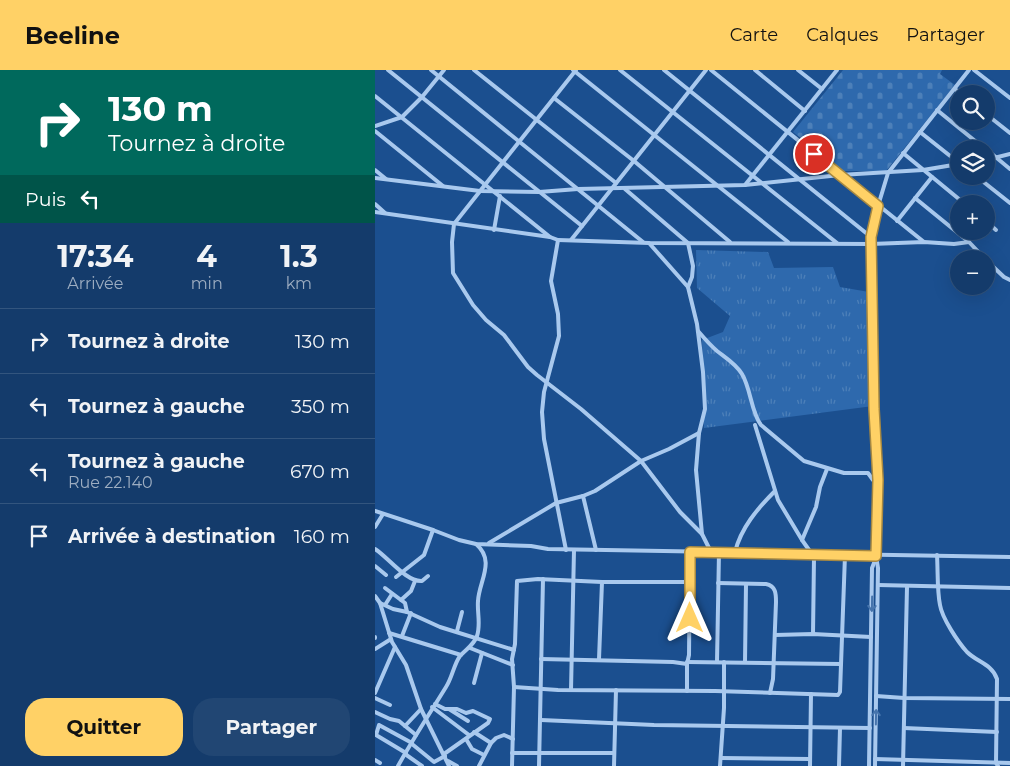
<!DOCTYPE html>
<html lang="fr">
<head>
<meta charset="utf-8">
<style>
  body { margin:0; font-family:Montserrat,sans-serif; background:#214673; color:#f1f3f6; height:100vh; display:flex; flex-direction:column; font-size:19px; white-space:nowrap }
  * { box-sizing:border-box; margin:0 }
  p { font-size:16px; color:#9dadc1 }
  .icon { flex:none; width:28px; height:28px; fill:none; stroke:currentColor; stroke-width:2; stroke-linecap:round; stroke-linejoin:round }
  .map { position:relative; flex:1; overflow:hidden }
  .side { display:flex; flex-direction:column; background:#143b6b; width:375px }
  .side>* { flex:none }
  .guide { background:#00695c; color:#fff; overflow:hidden }
  .buttons { position:absolute; left:575px; top:15px; display:grid; gap:10px }
  .buttons a { display:grid; place-items:center; width:45px; height:45px; border-radius:50%; background:#143b6b; box-shadow:0 5px 20px #0002,0 0 0 1px #33557e; font-size:25px }
  .pin { position:absolute; display:grid; place-items:center; width:42px; height:42px; color:#fff; margin:-21px; border:2px solid #fff; border-radius:50%; box-shadow:0 1px 5px #0007 }
  .me { position:absolute; width:55px; margin:-28px; rotate:0deg; stroke-linejoin:round; filter:drop-shadow(0 0 4px #0008) }
  .turn { display:flex; align-items:center; gap:18px; height:105px; padding:0 25px; font-size:22px }
  .turn .icon { width:65px; height:65px; stroke-width:2.5 }
  .turn b { display:block; font-size:35px; line-height:42px }
  .then { display:flex; align-items:center; height:48px; padding:0 25px; background:#0003; gap:10px; font-size:19px }
  .eta { display:flex; justify-content:space-evenly; align-items:center; height:85px; text-align:center }
  .eta b { font-size:30px; font-weight:700; line-height:35px }
  .cta { display:flex; gap:10px; margin-top:auto; padding:10px 25px }
  .cta a { flex:1; height:58px; border-radius:20px; background:#ffd166; color:#111; font-size:20px; font-weight:700; line-height:58px; text-align:center }
  .cta a+a { background:#214673; color:#f1f3f6 }
  ul { padding:0; list-style:none }
  li { display:flex; align-items:center; gap:15px; height:65px; padding:0 25px; border-top:1px solid #33557e }
  li div { flex:1 }
  li b { display:block; font-size:19px }
  li em { font-style:normal }
  header { display:flex; align-items:center; gap:30px; box-sizing:border-box; height:70px; padding:0 25px; background:#ffd166; color:#111 }
  header strong { font-size:24px }
  nav { display:flex; gap:28px; margin-inline-start:auto; font-size:18px }
  main { display:flex; flex:1; min-height:0 }
  .map>svg:first-child { display:block }
  .cemetery { fill:url(#cemetery-stones) }
  .park { fill:url(#park-tufts) }
  .lines { fill:none; stroke-linecap:round; stroke-linejoin:round }
  .minor { stroke:#a9c9ee; stroke-width:4 }
  .oneway { stroke:#4674ac }
  .route-casing { stroke:#a68842; stroke-width:12 }
  .route { stroke:#ffd166; stroke-width:9 }
</style>
</head>
<body>
<header>
<strong>Beeline</strong>
<nav><a>Carte</a><a>Calques</a><a>Partager</a></nav>
</header>
<main>
<section class="side">
<div class="guide">
<div class="turn"><svg class="icon" aria-label="right" viewBox="0 0 24 24"><path d="M7 20v-9h11M14 6l5 5-5 5"/></svg><div><b>130 m</b>Tournez à droite</div></div>
<div class="then">Puis<svg class="icon" aria-label="left" viewBox="0 0 24 24"><path d="M17 20v-9H6M10 6l-5 5 5 5"/></svg></div>
</div>
<div class="eta">
<div><b>17:34</b><p>Arrivée</p></div>
<div><b>4</b><p>min</p></div>
<div><b>1.3</b><p>km</p></div>
</div>
<ul>
<li><svg class="icon" aria-label="right" viewBox="0 0 24 24"><path d="M7 20v-9h11M14 6l5 5-5 5"/></svg><div><b>Tournez à droite</b></div><em>130 m</em></li>
<li><svg class="icon" aria-label="left" viewBox="0 0 24 24"><path d="M17 20v-9H6M10 6l-5 5 5 5"/></svg><div><b>Tournez à gauche</b></div><em>350 m</em></li>
<li><svg class="icon" aria-label="left" viewBox="0 0 24 24"><path d="M17 20v-9H6M10 6l-5 5 5 5"/></svg><div><b>Tournez à gauche</b><p>Rue 22.140</p></div><em>670 m</em></li>
<li><svg class="icon" aria-label="arrive" viewBox="0 0 24 24"><path d="M6 21V4h12l-3 4 3 4H6"/></svg><div><b>Arrivée à destination</b></div><em>160 m</em></li>
</ul>
<div class="cta"><a>Quitter</a><a>Partager</a></div>
</section>
<div class="map">
<svg width="635" height="696" viewBox="0 0 635 696">
  <defs>
    <pattern id="cemetery-stones" width="16" height="16" patternUnits="userSpaceOnUse" patternTransform="scale(1.25)"><rect width="16" height="16" fill="#2e69ad"/><path d="M2 7V4a2 2 0 0 1 4 0v3zM10 15v-3a2 2 0 0 1 4 0v3z" fill="#4d80b9"/></pattern>
    <pattern id="park-tufts" width="24" height="20" patternUnits="userSpaceOnUse" patternTransform="scale(1.25)"><rect width="24" height="20" fill="#2e69ad"/><path d="M3 7l-1-3M5 7V3M7 7l1-3M15 17l-1-3M17 17v-4M19 17l1-3" fill="none" stroke="#4d80b9"/></pattern>
  </defs>
  <rect width="100%" height="100%" fill="#1b4f8f"/>
  <path class="cemetery" d="M468,0H567L565,4L580,15L511,101H467L418,62Z"/>
  <path class="park" d="M321,180L393,182L399,198L458,197L465,217L494,222L498,336L329,358L327,270L348,262L355,246L322,218Z"/>
  <g class="lines">
    <g class="minor">
      <path d="M13,0L207,156"/>
      <path d="M56,0L268,172"/>
      <path d="M99,0L241,113"/>
      <path d="M198,0L413,172"/>
      <path d="M201,0L79,154L77,172L78,203L98,235L111,250L129,265L153,297L162,305L206,339L266,391L305,442L327,464L336,482"/>
      <path d="M245,0L462,173"/>
      <path d="M289,0L496,167"/>
      <path d="M336,0L549,172"/>
      <path d="M380,0L430,41"/>
      <path d="M423,0L447,19"/>
      <path d="M599,0L635,28"/>
      <path d="M580,19L586,24"/>
      <path d="M0,26L175,167"/>
      <path d="M179,28L259,91L355,172"/>
      <path d="M562,40L610,79"/>
      <path d="M611,44L635,63"/>
      <path d="M0,56L27,47L47,27L69,0"/>
      <path d="M0,61L68,116"/>
      <path d="M545,62L584,93"/>
      <path d="M611,79L635,99"/>
      <path d="M528,83L590,134"/>
      <path d="M611,90L635,84"/>
      <path d="M0,100L11,109"/>
      <path d="M601,106L635,133"/>
      <path d="M0,108L105,121L164,122L203,119L370,115L465,105L548,100L584,94"/>
      <path d="M370,115L462,0"/>
      <path d="M250,119L313,173L318,196L317,207L313,217"/>
      <path d="M540,128L594,172L610,189"/>
      <path d="M0,134L10,143"/>
      <path d="M0,142L175,167L183,170L274,173L496,174L549,172L579,174L594,172"/>
      <path d="M522,151L557,107"/>
      <path d="M611,151L621,160"/>
      <path d="M119,160L125,126"/>
      <path d="M183,170L176,211L183,244L184,266L169,322L167,342L169,369L191,480"/>
      <path d="M196,170L331,0"/>
      <path d="M274,173L313,217L322,254L328,302L330,339L324,363L321,400L327,464"/>
      <path d="M611,190L629,207L635,210"/>
      <path d="M323,261C329,268 335,275 342,281C351,288 361,294 367,304C376,319 376,342 386,355L429,391L469,403H493L498,410L503,409"/>
      <path d="M380,355L403,430L427,470L439,487L438,564"/>
      <path d="M208,426L221,480"/>
      <path d="M0,441L58,460L84,470L101,474L156,476L173,479L635,487"/>
      <path d="M0,457L8,444"/>
      <path d="M427,470L441,437L445,417L452,399"/>
      <path d="M114,473L181,433L208,426L220,421L266,391L294,379L324,363"/>
      <path d="M0,479C13,487 31,512 47,511L53,506"/>
      <path d="M360,482C366,458 382,439 400,421"/>
      <path d="M562,485C563,501 562,521 565,535C567,548 583,572 592,582C602,592 617,594 622,609L621,693L623,696"/>
      <path d="M0,496L11,505"/>
      <path d="M21,507L49,485L58,460"/>
      <path d="M343,513L391,514C401,516 401,524 401,532L398,609L395,623"/>
      <path d="M503,515L635,518"/>
      <path d="M10,518L30,533L32,542"/>
      <path d="M0,526L5,533L17,572L31,595L46,639L74,696"/>
      <path d="M26,530L36,521L40,511"/>
      <path d="M5,533L18,539L32,542L65,557L139,580"/>
      <path d="M10,535L17,524"/>
      <path d="M82,561L87,542"/>
      <path d="M14,563L86,585"/>
      <path d="M400,565L438,564L496,567"/>
      <path d="M27,566L36,543"/>
      <path d="M0,567V568"/>
      <path d="M95,578L138,595"/>
      <path d="M0,579L16,569"/>
      <path d="M166,589L298,592L312,594"/>
      <path d="M224,589L227,512"/>
      <path d="M312,592L466,594"/>
      <path d="M342,592L344,482"/>
      <path d="M370,592L371,514"/>
      <path d="M99,613L107,583"/>
      <path d="M139,617L183,620L340,621L463,625L465,622L470,485"/>
      <path d="M196,620L199,480"/>
      <path d="M312,621V594L314,585L315,482"/>
      <path d="M0,623L20,577"/>
      <path d="M501,626L529,628L635,629"/>
      <path d="M0,628L15,635"/>
      <path d="M60,634L70,639H82L91,643L98,641L115,649L113,653L69,684"/>
      <path d="M57,637L94,665"/>
      <path d="M74,639L93,651"/>
      <path d="M0,642L15,649L24,651L41,665"/>
      <path d="M166,650L279,655L495,658"/>
      <path d="M30,656L46,639"/>
      <path d="M529,658L622,662"/>
      <path d="M99,662L116,673"/>
      <path d="M91,669L97,679L109,685"/>
      <path d="M37,674L59,692L70,686"/>
      <path d="M31,683L1,665L4,655L37,673"/>
      <path d="M137,683H239"/>
      <path d="M30,684L47,696"/>
      <path d="M346,688L435,689"/>
      <path d="M500,689L635,693"/>
      <path d="M0,690L5,693"/>
      <path d="M73,691L82,696"/>
      <path d="M23,696C38,669 55,643 71,617C77,608 79,594 85,586C91,579 99,575 102,566C106,554 102,543 103,531C104,511 121,491 101,474"/>
      <path d="M104,696L116,673L121,668L129,665L138,669"/>
      <path d="M137,696L139,617L137,589L140,574L142,511L163,509L227,512H315"/>
      <path d="M164,696L168,509"/>
      <path d="M239,696L241,620"/>
      <path d="M345,696L349,638V592"/>
      <path d="M435,696L436,624"/>
      <path d="M464,696L465,658"/>
      <path d="M494,696L497,498L501,488"/>
      <path d="M500,696L503,498L501,486L503,409L499,337L496,167L503,136L513,103L594,0"/>
      <path d="M528,696L532,517"/>
    </g>
  </g>
  <defs><path id="oneway-shaft" d="M-6 0H5M1.5-3L5.5 0L1.5 3" fill="none" stroke-width="1.6" stroke-linecap="round" stroke-linejoin="round" transform="scale(1.25)"/></defs>
  <g class="oneway">
    <use href="#oneway-shaft" transform="translate(497 534) rotate(91)"/>
    <use href="#oneway-shaft" transform="translate(501 647) rotate(-89)"/>
  </g>
  <g class="lines">
    <defs>
      <path id="route" d="M315,548V482L501,486L503,410L499,339L496,167L503,136L439,84"/>
    </defs>
    <use href="#route" class="route-casing"/>
    <use href="#route" class="route"/>
  </g>
</svg>
<div class="buttons">
<a><svg class="icon" aria-label="search" viewBox="0 0 24 24"><circle cx="10" cy="10" r="6"/><path d="M15 15l6 6"/></svg></a>
<a><svg class="icon" aria-label="layers" viewBox="0 0 24 24"><path d="M12 4l9 5-9 5-9-5zM3 14l9 5 9-5"/></svg></a>
<a>+</a>
<a>−</a>
</div>
<div class="pin" style="left:439px;top:84px;background:#d93025"><svg class="icon" aria-label="arrive" viewBox="0 0 24 24"><path d="M6 21V4h12l-3 4 3 4H6"/></svg></div>
<svg class="me" style="left:315px;top:548px" viewBox="-20 -20 40 40"><path d="M0-17L14 15 0 8-14 15z" fill="#ffd166" stroke="#fff" stroke-width="4"/></svg>
</div>
</main>
</body>
</html>
